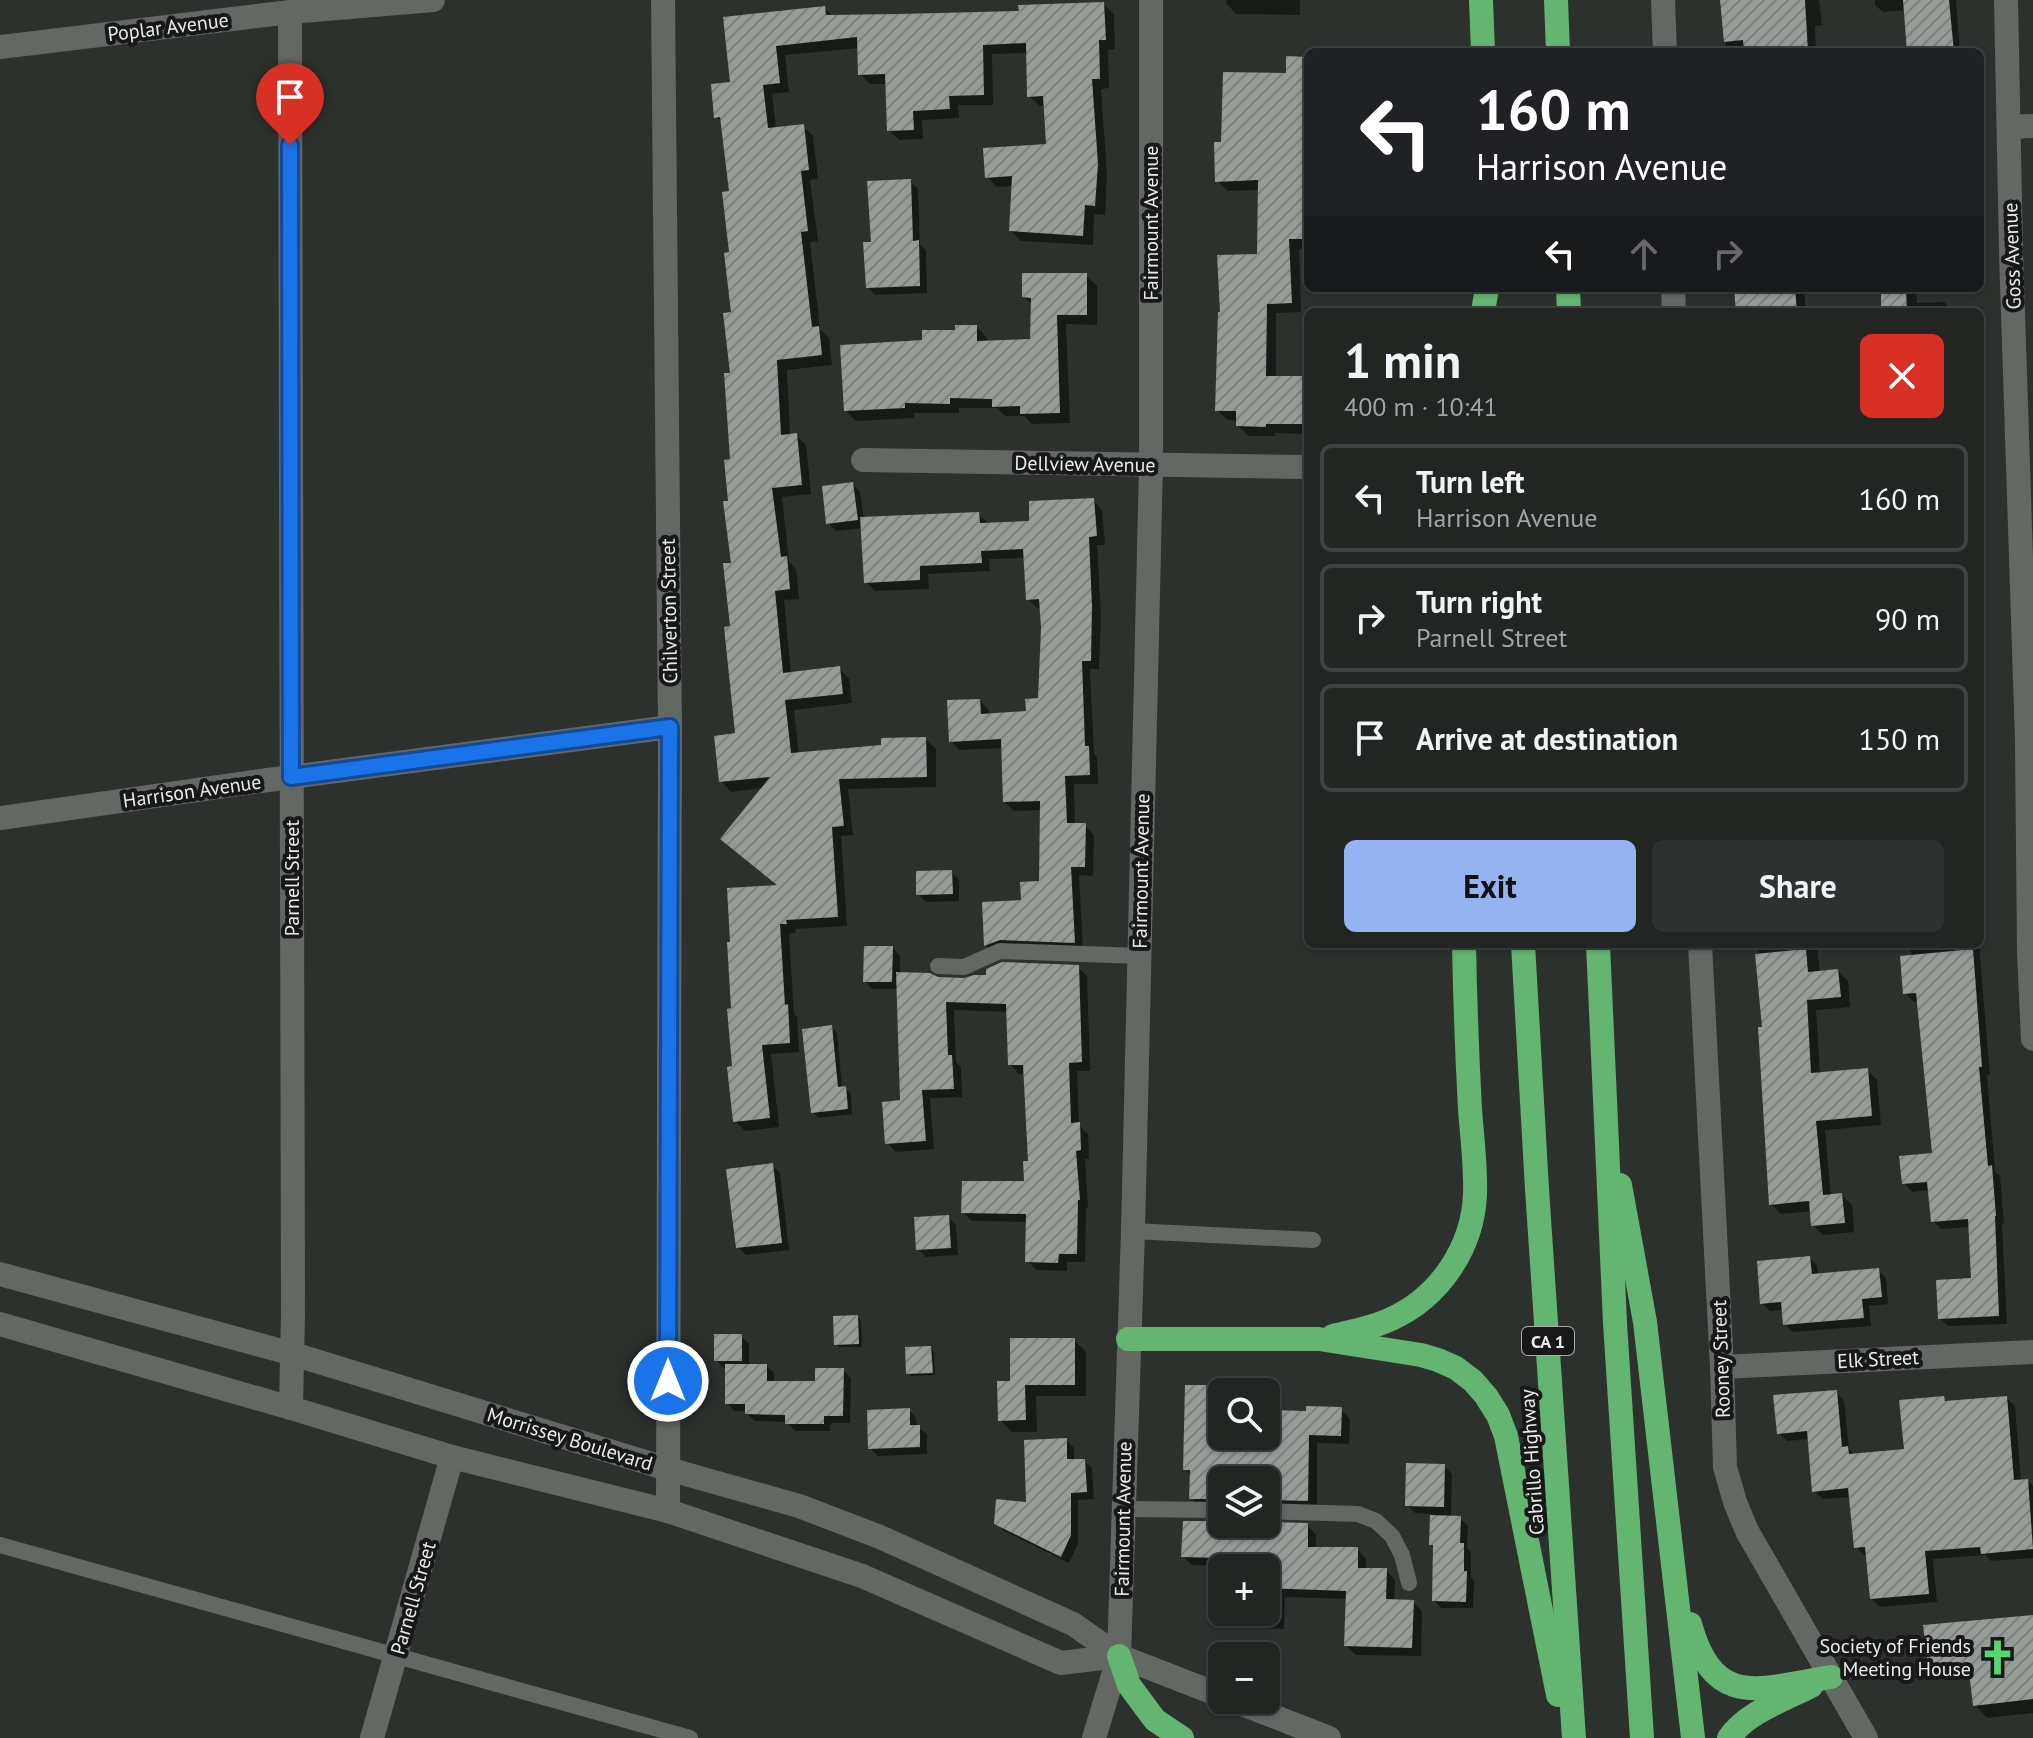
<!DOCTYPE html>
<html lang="en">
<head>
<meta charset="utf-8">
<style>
  body { margin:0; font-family:"PT Sans",sans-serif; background:#2e312f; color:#f1f3f6; height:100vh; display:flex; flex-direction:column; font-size:30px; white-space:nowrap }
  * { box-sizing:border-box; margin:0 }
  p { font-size:26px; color:#a2a5a5 }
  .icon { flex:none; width:44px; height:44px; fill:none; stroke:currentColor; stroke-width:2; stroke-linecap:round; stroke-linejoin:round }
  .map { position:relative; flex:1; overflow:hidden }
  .details { position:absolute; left:1304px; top:308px; width:680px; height:640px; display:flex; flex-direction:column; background:#222522; border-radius:12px; box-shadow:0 2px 6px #0004,0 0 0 2px #3f4240 }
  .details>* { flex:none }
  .guide { position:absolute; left:1304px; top:48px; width:680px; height:244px; border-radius:12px; box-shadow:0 2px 6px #0004,0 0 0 2px #3f4240; background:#202124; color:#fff; overflow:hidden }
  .fabs { position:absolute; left:1208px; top:1378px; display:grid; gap:16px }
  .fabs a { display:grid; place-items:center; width:72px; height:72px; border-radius:12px; background:#222522; box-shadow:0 2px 6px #0004,0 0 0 2px #3f4240; font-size:40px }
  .pin { position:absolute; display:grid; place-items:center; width:68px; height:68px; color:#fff; margin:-82px -34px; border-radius:50% 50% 50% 0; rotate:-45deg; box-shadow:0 0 8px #0007 }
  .pin .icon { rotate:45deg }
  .me { position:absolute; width:88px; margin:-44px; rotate:0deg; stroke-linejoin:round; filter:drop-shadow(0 0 6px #0008) }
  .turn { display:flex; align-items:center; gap:28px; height:168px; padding:0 40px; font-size:36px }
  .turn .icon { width:104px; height:104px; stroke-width:2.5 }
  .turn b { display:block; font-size:56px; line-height:68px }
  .lanes { display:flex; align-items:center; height:76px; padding:0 40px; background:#0003; justify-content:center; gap:40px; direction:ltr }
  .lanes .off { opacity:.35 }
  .round { display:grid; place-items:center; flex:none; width:84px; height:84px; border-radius:12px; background:#2e312f }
  .headline { display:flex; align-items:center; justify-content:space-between; height:136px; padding:0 40px }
  h1 { font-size:48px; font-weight:700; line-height:60px }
  .action { display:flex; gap:16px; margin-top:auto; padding:16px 40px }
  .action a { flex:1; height:92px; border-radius:12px; background:#95b2f1; color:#111; font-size:32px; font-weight:700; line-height:92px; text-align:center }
  .action a+a { background:#2e312f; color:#f1f3f6 }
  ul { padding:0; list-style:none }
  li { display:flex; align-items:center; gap:24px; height:108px; margin:0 16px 12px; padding:0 24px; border:4px solid #3f4240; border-radius:12px }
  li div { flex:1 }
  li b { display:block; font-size:30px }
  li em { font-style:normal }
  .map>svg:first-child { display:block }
  .shadow { fill:#0007; fill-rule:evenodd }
  .building { fill:url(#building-hatch) }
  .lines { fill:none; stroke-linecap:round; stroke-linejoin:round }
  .lane { stroke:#636864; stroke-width:16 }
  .street { stroke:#636864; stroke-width:24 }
  .secondary { stroke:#636864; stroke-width:24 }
  .highway { stroke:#63b571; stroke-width:24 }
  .route-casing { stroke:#114b97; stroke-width:20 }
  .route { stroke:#1a73e8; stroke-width:14 }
  .labels { text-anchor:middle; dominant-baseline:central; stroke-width:8; stroke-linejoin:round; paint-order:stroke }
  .shield { fill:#171817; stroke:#aaacab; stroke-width:2 }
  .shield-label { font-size:18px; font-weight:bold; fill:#e9ecea }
  .street-label { font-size:20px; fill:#e9ecea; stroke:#171817 }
  .poi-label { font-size:20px; fill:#e9ecea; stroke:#171817; text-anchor:end }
</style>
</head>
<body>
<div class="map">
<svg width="2033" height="1738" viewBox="0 0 2033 1738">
  <defs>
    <pattern id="building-hatch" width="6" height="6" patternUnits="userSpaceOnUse" patternTransform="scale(2)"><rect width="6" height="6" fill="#969b97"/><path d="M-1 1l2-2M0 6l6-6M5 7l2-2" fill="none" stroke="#7e827f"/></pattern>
  </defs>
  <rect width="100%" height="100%" fill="#2d312d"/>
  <g class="shadow">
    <path d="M1226,0H1300V15L1236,14L1226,3Z"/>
    <path d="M1722,0H1819L1822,25L1815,26L1816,52H1726Z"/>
    <path d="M1875,0H1956L1960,52H1909L1906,10L1883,12L1875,5Z"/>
    <path d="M1103,4L1114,14L1115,49L1108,50L1109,88L1101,89L1107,175L1105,215L1094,214L1093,245L1021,241L1011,231L1013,186L997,187L987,177L1048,146L1045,106H1040L1029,96L1028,53L992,54L993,105H958L959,118L922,120L923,139L899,140L889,130L887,84H870L860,74L859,48L785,55L789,92L772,94L776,129L803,126L813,136L818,179L810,180L818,241L810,242L820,329L829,338L832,365L787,370L790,436L796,435L806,445L811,494L782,497L789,562L796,569L799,599L784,600L791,674L839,668L849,679L852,703L794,710L799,754L883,747L926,739L936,749V787L848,789L853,835L841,836L847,926L795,929L796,933L789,934L794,1014L797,1017L799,1052L771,1054L779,1127L745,1131L735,1121L733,1010L780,887L763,788L731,792L721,781L737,735L732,628L733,564L730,503L733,461L731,193L723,123L716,117L732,84L726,19L825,8L833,17L1021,13Z"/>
    <path d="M1308,59V249H1299L1301,312L1276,313V378H1308V434L1275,433V436H1249L1238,426V421L1228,420L1217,410L1259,256L1260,190L1228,191L1217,181L1223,144L1287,75Z"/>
    <path d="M910,181L918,189L920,245L926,250L927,293L875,295L868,287L873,244Z"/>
    <path d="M1086,275L1097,286V325L1066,324L1070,423L1032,424L1024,416H1005L997,408H959V413H914V418L856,421L846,411L924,342L977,327L987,338V342L1032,341L1033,305L1024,297Z"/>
    <path d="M1737,288H1804L1806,312H1739Z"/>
    <path d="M1883,288H1916L1917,303L1944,302L1954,312H1883Z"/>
    <path d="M853,484L860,492L864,519L978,514L988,523L1032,522L1093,500L1102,510L1105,545H1097L1101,616L1099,669H1090L1094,754L1097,757L1098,784H1074L1075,825H1085L1094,835L1093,876L1079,875L1083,951L995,954L986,945L1041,883L1042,810L1014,811L1005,802L1003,748L960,750L951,741L980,701L989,710V715L1028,713L1040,700L1041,608H1037L1028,599L1025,558L989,559L990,571L928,574L929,589L875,591L866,582L863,528L836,531L828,523Z"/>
    <path d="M1980,773L1983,810H1982L1985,876H1981L1986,933L1980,934Z"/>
    <path d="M951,872L959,880V901L926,902L918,894Z"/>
    <path d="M1758,944H1817L1820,973L1838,971L1848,981L1850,1007L1816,1010L1820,1074L1867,1070L1877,1080L1881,1125L1825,1130L1831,1196L1842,1195L1852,1205L1854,1232L1823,1235L1813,1225L1812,1211L1781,1214L1771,1204L1764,1029Z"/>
    <path d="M1910,944H1979L1990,1075H1987L1995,1172L2000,1176L2004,1224H2002L2007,1324L1948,1326L1940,1318L1973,1280L1970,1227L1941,1229L1933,1221L1930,1190L1912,1192L1904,1183L1934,1155L1919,1001L1914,1002L1905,993L1912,957Z"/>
    <path d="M893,948L900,956V974L937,979L964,980L1078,967L1087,976L1090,1071H1077L1079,1125L1088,1134L1089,1159H1085L1088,1208H1086L1085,1262H1067V1271L1037,1270L1027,1261L1028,1222L972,1221L963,1212L1026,1183L1030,1163L1025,1073L1019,1074L1010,1064L1008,1012L954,1010L956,1062L961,1067L962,1097L930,1098L934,1149L896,1152L887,1143L903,1102L898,989H872L865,981Z"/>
    <path d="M831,1027L837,1033L842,1088H845L851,1094L852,1114L818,1118L813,1112Z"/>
    <path d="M772,1165L780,1173L789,1250L746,1255L738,1247Z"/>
    <path d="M948,1217L956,1225L958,1255L926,1257L918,1249Z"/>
    <path d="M1810,1258L1817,1266L1818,1275L1878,1270L1886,1278L1888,1304L1869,1306L1871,1326L1792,1332L1785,1324L1784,1310L1770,1311L1762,1303Z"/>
    <path d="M858,1317L861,1320L862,1347H839L836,1344Z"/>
    <path d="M741,1336L749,1344V1366H767L774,1373V1383H817L843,1370L851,1378L850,1423H831L830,1431H795L787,1422L755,1421L747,1414V1411H734L727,1403V1368H724L716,1360Z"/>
    <path d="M1074,1340L1086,1352V1396H1036L1037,1432H1012L1000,1420L1012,1383Z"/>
    <path d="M930,1348L934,1352L935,1375L911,1376L908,1373Z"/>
    <path d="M1187,1387H1224L1228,1392H1222V1436H1266V1412L1308,1413L1341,1409L1350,1419L1349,1444L1317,1443V1510L1266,1513V1480H1222V1507H1200L1191,1498L1192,1476L1185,1469Z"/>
    <path d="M1836,1392L1844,1401L1849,1449L1855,1455L1906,1451L1944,1398L1948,1403L2006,1398L2015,1406L2021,1481H2027L2033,1486V1558L1991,1561L1985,1555L1933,1559L1937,1602L1880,1607L1871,1598L1868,1555H1864L1856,1547L1851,1497L1823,1499L1814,1491L1810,1439L1787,1441L1779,1433Z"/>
    <path d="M909,1410L916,1418L917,1427L927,1434V1454L878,1456L870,1448Z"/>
    <path d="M1066,1440L1074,1448V1461H1084L1092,1468L1094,1499L1078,1500V1544L1069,1563L1004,1531L996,1523L1028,1504Z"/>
    <path d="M1444,1466L1452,1474L1451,1518H1460L1468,1526L1467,1548L1471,1552V1577L1474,1581L1473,1608H1441L1434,1600L1435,1548L1431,1544L1432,1514L1415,1513L1407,1505Z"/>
    <path d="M1222,1523L1307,1525L1316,1535V1549H1357L1366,1559V1570H1386L1395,1580L1394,1601L1413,1602L1422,1611L1421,1656L1356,1655L1346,1646L1348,1599L1285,1597L1284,1629L1223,1626L1214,1617L1216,1566L1192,1565L1183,1556ZM1222,1568H1266V1612H1222Z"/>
    <path d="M2033,1616V1713L1987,1718L1975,1705L1972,1676L1942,1679L1930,1667Z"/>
  </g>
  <g class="building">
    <path d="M1720,0H1805L1808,52H1744L1743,40L1724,42Z"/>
    <path d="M1903,0H1949L1954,52H1907Z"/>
    <path d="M1104,2L1106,40H1099L1100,79H1092L1098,164L1095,206L1085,205L1083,236L1009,231L1012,176L985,178L983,148L1046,144L1043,96L1027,97L1026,43L983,45L984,95L949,96L950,109L913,111L914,130L887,131L885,74L858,75L857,37L776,46L780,83L763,85L768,128L804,124L809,170L801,171L808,231L801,232L812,327L819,326L822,355L777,360L781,435L797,433L802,485L772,488L781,557L787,556L790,589L775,591L783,673L840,666L843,694L785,700L791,753L881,745V738L926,737L927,777L839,779L844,826L832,827L838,917L786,920L787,924H780L785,1005L788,1004L790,1043L762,1045L770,1118L733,1122L727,1067L732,1066L727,1009L731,1008L727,942H730L727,888L777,885L720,839L770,777L719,782L714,736L735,733L724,627L730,626L723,563H731L723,501H728L724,460L730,459L724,373H730L723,313L731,312L724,253L729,252L722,192L729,191L720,117L714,118L711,84L730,82L723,17L825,6L826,15L898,14L1019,11L1018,5Z"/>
    <path d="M1286,56L1308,57V115H1306L1308,239H1289L1292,303L1267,304L1266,376H1308V424H1266V427L1236,426V411H1215L1218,312H1220L1217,255L1257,254L1258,180L1215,182L1214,142H1221L1223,72L1286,73Z"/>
    <path d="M911,179L913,241L919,240L920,286L866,288L863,242H871L867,181Z"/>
    <path d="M1022,273H1087V315H1057L1060,413L1020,414V406L992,407V399L950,398V404L905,403V408L844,411L840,345L922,340V330H955V325H977V341L1030,339L1031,298L1022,297Z"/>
    <path d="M1734,288H1795L1797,312H1736Z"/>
    <path d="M1881,288H1906L1907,312H1881Z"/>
    <path d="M853,482L858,520L826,524L822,486Z"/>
    <path d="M1094,498L1097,536L1089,537L1092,606L1091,661H1082L1085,746H1089L1090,775L1065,776L1067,823H1086L1085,867H1071L1075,943L1000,940L984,946L982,902L1021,900L1020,882L1039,881L1040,801L1003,802L1001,739L949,742L947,700L980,699L981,714L1026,711L1025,699L1038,698L1041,628L1039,599L1026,600L1023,549L981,551L982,563L920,566V580L864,583L860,517L979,512L980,523L1029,521V501Z"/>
    <path d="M952,870L953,894L916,895V871Z"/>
    <path d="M864,946H893L892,982H863Z"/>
    <path d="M1806,949L1808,972L1838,969L1841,997L1807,1000L1811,1073L1868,1068L1872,1116L1816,1121L1823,1195L1842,1193L1845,1223L1811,1226L1809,1201L1769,1205L1758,1027H1762L1755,954Z"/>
    <path d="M1973,949L1982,1067H1979L1988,1166L1992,1165L1996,1216H1995L1999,1316L1938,1319L1936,1280L1971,1278L1968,1219L1931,1222L1927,1182L1902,1184L1899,1156L1932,1153L1916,993L1903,994L1900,956Z"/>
    <path d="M1002,962L1079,965L1082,1062L1069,1063L1071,1123L1080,1122L1081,1150L1076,1151L1080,1200H1078L1077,1254H1059L1058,1263L1025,1262L1026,1214L961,1213L962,1181H1024L1023,1161H1028L1023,1065H1008L1006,1004L946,1002L948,1055H952L954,1089L922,1090L926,1141L885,1144L882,1102L900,1100L896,972L930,973L938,977L964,978L974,975H986V969Z"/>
    <path d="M832,1025L838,1087L846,1086L848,1109L811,1113L802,1029Z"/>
    <path d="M773,1163L782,1243L736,1248L726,1169Z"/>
    <path d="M949,1215L951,1248L916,1250L914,1217Z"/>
    <path d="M1810,1256L1812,1274L1879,1268L1882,1297L1862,1299L1864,1318L1783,1325L1781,1302L1760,1304L1757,1261Z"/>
    <path d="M858,1315L859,1344L834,1345L833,1316Z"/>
    <rect x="714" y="1334" width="28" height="27"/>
    <path d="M1010,1338H1075V1385H1025L1026,1420L998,1421L997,1381H1010Z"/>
    <path d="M931,1346L933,1373L906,1374L905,1347Z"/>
    <path d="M725,1364H767V1381H815V1368H844L843,1416H824V1424H785V1415L745,1414V1404H725Z"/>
    <path d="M1185,1385H1222V1440L1266,1442V1410L1306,1411V1406L1342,1407L1341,1436L1309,1435L1308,1501L1266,1500V1480H1222V1499H1189L1190,1470H1183Z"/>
    <path d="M1837,1390L1842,1447L1848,1446L1849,1454L1904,1449L1899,1400L1944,1396L1945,1401L2007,1396L2014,1480L2028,1479L2033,1549L1981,1554L1980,1547L1925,1551L1929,1594L1870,1599L1865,1547L1854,1548L1848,1488L1812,1492L1807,1431L1777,1434L1773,1395Z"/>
    <path d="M910,1408V1425H920V1447L868,1449L867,1410Z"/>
    <path d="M1067,1438V1459H1085L1087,1492L1071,1493V1535L1061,1557L994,1524L996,1499L1026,1502L1024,1440Z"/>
    <path d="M1406,1463L1445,1464L1444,1507L1405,1506Z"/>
    <path d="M1430,1515L1461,1516L1460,1543H1464V1571H1467L1466,1602L1432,1601L1433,1545H1429Z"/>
    <path d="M1183,1521H1222V1524H1266V1522L1308,1523V1547H1358V1568H1387L1386,1599L1414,1600L1412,1648L1344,1646L1346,1591L1266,1588V1559L1181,1557Z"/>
    <path d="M2033,1615V1699L1973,1706L1968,1663L1928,1668L1923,1625Z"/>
  </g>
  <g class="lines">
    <g class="lane">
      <path d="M938,966L964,967L1000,951L1139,956"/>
      <path d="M1133,1231L1313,1240"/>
      <path d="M1123,1509L1222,1510"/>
      <path d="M1266,1511L1358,1514L1376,1521L1392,1536L1402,1555L1409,1583"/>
      <path d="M0,1545L690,1738"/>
    </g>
    <g class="street">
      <path d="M663,0L670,727L668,1511"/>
      <path d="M290,12L293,1313L291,1408"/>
      <path d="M0,47L290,12L433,0"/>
      <path d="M2009,127L2033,126"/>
      <path d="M863,460L1308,467"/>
      <path d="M0,818L268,780L670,727"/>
      <path d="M372,1738L452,1457"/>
      <path d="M1094,1738L1119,1656"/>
    </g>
    <g class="secondary">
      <path d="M1663,0L1665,52"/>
      <path d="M2006,0L2011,252L2027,741L2029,954L2033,1039"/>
      <path d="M1673,288L1674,312"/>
      <path d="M1700,944L1722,1367L1725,1467L1735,1502L1747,1531L1866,1738"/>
      <path d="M0,1274L293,1354L668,1469L799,1506L880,1537L1073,1624L1119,1656L1222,1696"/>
      <path d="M0,1324L291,1408L452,1457L668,1511L862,1576L1061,1663L1119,1656"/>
      <path d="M1722,1367L2033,1352"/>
      <path d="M1119,1656L1133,1231L1151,465V0"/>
      <path d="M1232,1700L1329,1738"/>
    </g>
    <g class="highway">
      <path d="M1481,0L1483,52"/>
      <path d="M1556,0L1558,52"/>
      <path d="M1568,288L1569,312"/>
      <path d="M1483,312L1487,288"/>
      <path d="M1523,944L1537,1189L1574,1738"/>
      <path d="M1598,944L1615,1323L1642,1738"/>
      <path d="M1620,1185L1645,1322L1693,1738"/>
      <path d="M1333,1336C1352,1331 1373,1328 1391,1319C1440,1297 1473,1247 1475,1194C1476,1166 1472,1137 1470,1109C1467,1054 1465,999 1464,944"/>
      <path d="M1128,1339H1319L1421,1355L1438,1360L1456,1368L1473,1381L1486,1396L1498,1415L1506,1436L1558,1695"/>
      <path d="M1690,1624C1714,1711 1761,1688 1831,1677"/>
      <path d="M1119,1656L1129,1685L1155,1720L1182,1738"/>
      <path d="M1729,1738C1747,1712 1784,1700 1811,1686"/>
    </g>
  </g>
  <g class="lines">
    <defs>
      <path id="route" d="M290,145L291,777L670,727L668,1381"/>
    </defs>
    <use href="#route" class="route-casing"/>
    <use href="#route" class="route"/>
  </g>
  <defs>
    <symbol id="church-bare" viewBox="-9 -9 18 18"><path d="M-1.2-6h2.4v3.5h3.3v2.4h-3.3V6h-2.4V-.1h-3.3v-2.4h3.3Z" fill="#54d672" stroke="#171817" stroke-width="2.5" paint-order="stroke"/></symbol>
  </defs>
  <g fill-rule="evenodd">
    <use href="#church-bare" x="1972" y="1632" width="51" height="51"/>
  </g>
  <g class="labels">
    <rect class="shield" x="1522" y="1327" width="52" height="28" rx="6"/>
    <g class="shield-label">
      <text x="1548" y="1341">CA 1</text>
    </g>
    <g class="street-label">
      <text transform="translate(168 27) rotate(-7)">Poplar Avenue</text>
      <text transform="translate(1151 223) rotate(-90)">Fairmount Avenue</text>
      <text transform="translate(2012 256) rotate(-92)">Goss Avenue</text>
      <text transform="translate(1085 464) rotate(1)">Dellview Avenue</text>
      <text transform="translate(669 611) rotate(-91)">Chilverton Street</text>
      <text transform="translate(192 791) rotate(-8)">Harrison Avenue</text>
      <text transform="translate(1141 871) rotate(-89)">Fairmount Avenue</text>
      <text transform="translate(292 878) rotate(-90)">Parnell Street</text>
      <text transform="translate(1721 1359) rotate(-92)">Rooney Street</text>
      <text transform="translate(1878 1359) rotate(-3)">Elk Street</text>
      <text transform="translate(570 1439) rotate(17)">Morrissey Boulevard</text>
      <text transform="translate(1532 1462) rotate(-94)">Cabrillo Highway</text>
      <text transform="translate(1123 1519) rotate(-89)">Fairmount Avenue</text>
      <text transform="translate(413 1598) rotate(-74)">Parnell Street</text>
    </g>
    <g class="poi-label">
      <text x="1971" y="1646">Society of Friends<tspan x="1971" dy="23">Meeting House</tspan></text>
    </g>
  </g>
</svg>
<div class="fabs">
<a><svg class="icon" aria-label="search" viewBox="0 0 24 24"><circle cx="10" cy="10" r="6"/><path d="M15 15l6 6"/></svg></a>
<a><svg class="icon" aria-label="layers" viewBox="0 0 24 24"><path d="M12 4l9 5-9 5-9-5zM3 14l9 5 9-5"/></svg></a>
<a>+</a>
<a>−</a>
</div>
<div class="pin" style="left:290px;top:145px;background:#d93025"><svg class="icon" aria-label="arrive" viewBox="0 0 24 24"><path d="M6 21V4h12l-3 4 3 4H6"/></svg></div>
<svg class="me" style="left:668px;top:1381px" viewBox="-20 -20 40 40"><circle r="17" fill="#1a73e8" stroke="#fff" stroke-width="3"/><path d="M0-11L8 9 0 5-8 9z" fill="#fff"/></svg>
<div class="guide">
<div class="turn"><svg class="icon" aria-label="left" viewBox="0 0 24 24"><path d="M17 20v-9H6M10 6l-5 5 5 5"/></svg><div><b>160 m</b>Harrison Avenue</div></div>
<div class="lanes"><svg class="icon" aria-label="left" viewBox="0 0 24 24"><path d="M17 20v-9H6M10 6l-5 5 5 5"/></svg><svg class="icon off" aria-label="ahead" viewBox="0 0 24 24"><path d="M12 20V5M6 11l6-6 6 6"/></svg><svg class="icon off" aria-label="right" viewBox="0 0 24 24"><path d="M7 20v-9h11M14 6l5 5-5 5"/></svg></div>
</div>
<section class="details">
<div class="headline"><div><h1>1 min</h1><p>400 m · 10:41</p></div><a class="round" style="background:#d93025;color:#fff"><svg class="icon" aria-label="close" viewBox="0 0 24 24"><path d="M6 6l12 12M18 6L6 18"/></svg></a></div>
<ul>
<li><svg class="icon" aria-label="left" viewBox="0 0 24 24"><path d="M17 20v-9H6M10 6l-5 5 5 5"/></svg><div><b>Turn left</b><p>Harrison Avenue</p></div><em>160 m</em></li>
<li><svg class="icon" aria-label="right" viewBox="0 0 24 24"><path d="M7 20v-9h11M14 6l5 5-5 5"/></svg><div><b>Turn right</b><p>Parnell Street</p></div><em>90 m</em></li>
<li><svg class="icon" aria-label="arrive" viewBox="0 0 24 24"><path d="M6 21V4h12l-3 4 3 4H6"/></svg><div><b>Arrive at destination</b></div><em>150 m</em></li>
</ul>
<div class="action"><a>Exit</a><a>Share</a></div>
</section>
</div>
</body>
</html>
